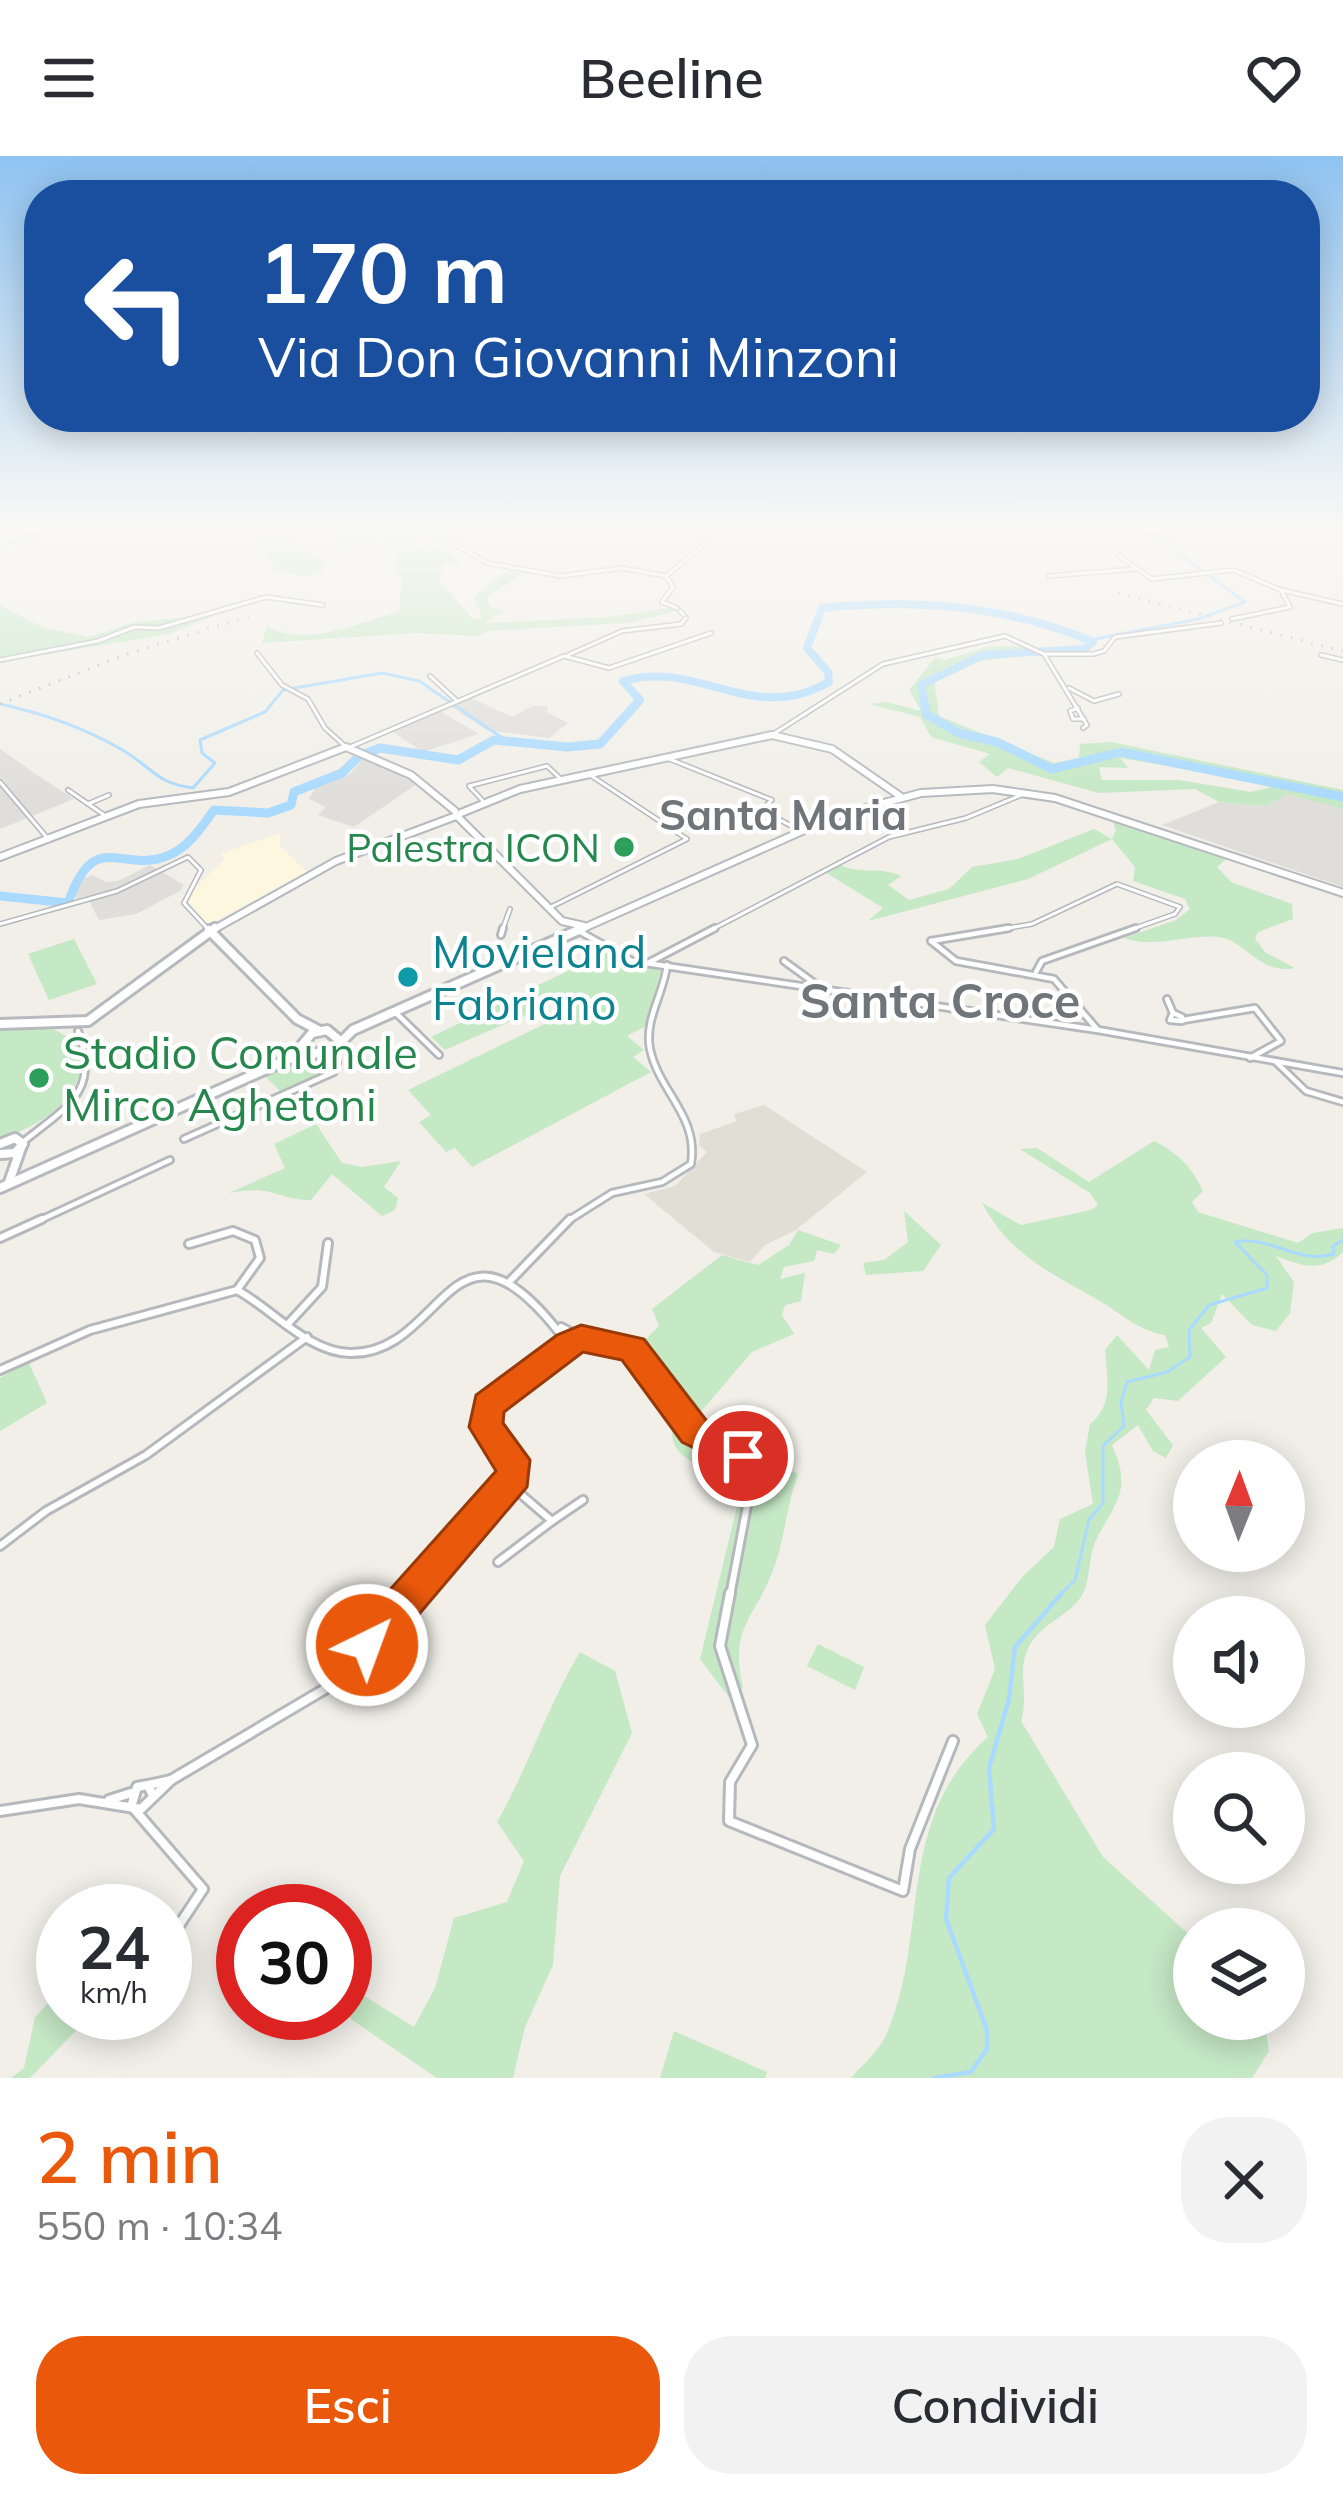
<!DOCTYPE html>
<html lang="it">
<head>
<meta charset="utf-8">
<style>
  body { margin:0; font-family:Mulish,sans-serif; background:#f2f2f3; color:#2b2b33; height:100vh; display:flex; flex-direction:column; font-size:45px; white-space:nowrap }
  * { box-sizing:border-box; margin:0 }
  p { font-size:39px; color:#7c7c81 }
  .icon { flex:none; width:66px; height:66px; fill:none; stroke:currentColor; stroke-width:2; stroke-linecap:round; stroke-linejoin:round }
  .map { position:relative; height:1922px; overflow:hidden }
  .sheet { display:flex; flex-direction:column; background:#fff; flex:1 }
  .sheet>* { flex:none }
  .guide { position:absolute; left:24px; top:24px; width:1296px; height:252px; border-radius:48px; box-shadow:0 6px 30px #0003; background:#1a4fa0; color:#fff; overflow:hidden }
  .needle { width:78px; rotate:1deg }
  .fabs { position:absolute; left:1173px; top:1284px; display:grid; gap:24px }
  .fabs a { display:grid; place-items:center; width:132px; height:132px; border-radius:50%; background:#fff; box-shadow:0 6px 30px #0003; font-size:60px }
  .speed { position:absolute; left:36px; top:1728px; display:flex; gap:24px; font-size:60px; font-weight:700; text-align:center }
  .speed>* { display:grid; place-content:center; width:156px; height:156px; border-radius:50%; background:#fff; box-shadow:0 6px 30px #0003; line-height:1 }
  .speed small { font-size:30px; font-weight:400 }
  .speed .limit { border:18px solid #d22; background:#fff; color:#111 }
  .pin { position:absolute; display:grid; place-items:center; width:102px; height:102px; color:#fff; margin:-51px; border:6px solid #fff; border-radius:50%; box-shadow:0 3px 12px #0007 }
  .me { position:absolute; width:132px; margin:-66px; rotate:42deg; stroke-linejoin:round; filter:drop-shadow(0 0 9px #0008) }
  .turn { display:flex; align-items:center; gap:42px; height:252px; padding:0 36px; font-size:54px }
  .turn .icon { width:156px; height:156px; stroke-width:2.5 }
  .turn b { display:block; font-size:84px; line-height:102px }
  .round { display:grid; place-items:center; flex:none; width:126px; height:126px; border-radius:48px; background:#f2f2f3 }
  .head { display:flex; align-items:center; justify-content:space-between; height:204px; padding:0 36px }
  h1 { font-size:72px; font-weight:600; line-height:90px; color:#ea580c }
  .action { display:flex; gap:24px; margin-top:auto; padding:24px 36px }
  .action a { flex:1; height:138px; border-radius:48px; background:#ea580c; color:#fff; font-size:48px; font-weight:600; line-height:138px; text-align:center }
  .action a+a { background:#f2f2f3; color:#2b2b33 }
  header { display:flex; justify-content:space-between; align-items:center; height:156px; padding:0 36px; background:#fff; font-size:54px; font-weight:600 }
  .map>svg:first-child { display:block }
  .commercial { fill:#fef7e0 }
  .industrial { fill:#e0deda }
  .education { fill:#e1ded6 }
  .green { fill:#c5e8c5; fill-rule:evenodd }
  .lines { fill:none; stroke-linecap:round; stroke-linejoin:round }
  .stream-far1 { stroke:#aadaff; stroke-width:3 }
  .stream { stroke:#aadaff; stroke-width:4.5 }
  .river-far1 { stroke:#aadaff; stroke-width:8 }
  .river { stroke:#aadaff; stroke-width:9 }
  .street-far3-casing { stroke:#b5b8bc; stroke-width:6 }
  .street-far2-casing { stroke:#b5b8bc; stroke-width:10 }
  .street-far1-casing { stroke:#b5b8bc; stroke-width:12 }
  .street-casing { stroke:#b5b8bc; stroke-width:14 }
  .secondary-far2-casing { stroke:#b6babf; stroke-width:8 }
  .secondary-far1-casing { stroke:#b6babf; stroke-width:10 }
  .secondary-casing { stroke:#b6babf; stroke-width:14 }
  .street-far3 { stroke:#fff; stroke-width:3 }
  .street-far2 { stroke:#fff; stroke-width:4.5 }
  .street-far1 { stroke:#fff; stroke-width:6 }
  .street { stroke:#fff; stroke-width:8 }
  .secondary-far2 { stroke:#fff; stroke-width:4.5 }
  .secondary-far1 { stroke:#fff; stroke-width:6 }
  .secondary { stroke:#fff; stroke-width:8 }
  .rail { stroke:#b6b7b8; stroke-width:3; stroke-dasharray:1.5 9; stroke-linecap:butt }
  .route { fill:#ea580c; stroke:#983908; stroke-width:3 }
  .leisure-dot { fill:#2e9e5b; stroke:#fff; stroke-width:4.5 }
  .culture-dot { fill:#0f9aa8; stroke:#fff; stroke-width:4.5 }
  .labels { text-anchor:middle; dominant-baseline:central; stroke-width:9; stroke-linejoin:round; paint-order:stroke }
  .far-leisure-label { font-size:39px; fill:#27864d; stroke:#fff; text-anchor:end }
  .far-quarter-label { font-size:42px; font-weight:bold; fill:#70757a; stroke:#fff }
  .culture-label { font-size:45px; fill:#0d838f; stroke:#fff; text-anchor:start }
  .leisure-label { font-size:45px; fill:#27864d; stroke:#fff; text-anchor:start }
  .neighbourhood-label { font-size:48px; font-weight:bold; fill:#70757a; stroke:#fff }
</style>
</head>
<body>
<header><svg class="icon" aria-label="menu" viewBox="0 0 24 24"><path d="M4 6h16M4 12h16M4 18h16"/></svg>Beeline<svg class="icon" aria-label="heart" viewBox="0 0 24 24"><path d="M12 20l-8-8c-3-5 5-10 8-4 3-6 11-1 8 4z"/></svg></header>
<div class="map">
<svg width="1343" height="1922" viewBox="0 0 1343 1922">
  <rect width="100%" height="100%" fill="#f1efe8"/>
  <path class="commercial" d="M280,677V690L307,716L208,769L188,746L192,734L225,703L221,698Z"/>
  <g class="industrial">
    <path d="M467,540L512,561L532,550H548L547,556L568,567L549,582L487,574L451,551Z"/>
    <path d="M440,555L479,578L423,596L390,574Z"/>
    <path d="M0,593L34,617L74,643L0,673Z"/>
    <path d="M365,600L417,628L354,671L318,659L326,651L309,643L317,629L350,618Z"/>
    <path d="M1287,638L1343,653V731L1162,669L1219,646L1266,650Z"/>
    <path d="M150,709L184,729L180,735L136,758L99,764L87,741L76,743L77,724L93,719L106,726L118,725Z"/>
  </g>
  <path class="education" d="M764,949L867,1016L796,1074L765,1089L750,1106L714,1096L644,1038L675,1030L707,996L699,989L700,978L737,965L734,958Z"/>
  <g class="green">
    <path d="M334,373H447L460,394L425,380L411,383L412,389L450,396L461,408H443L439,425L474,464L482,462L474,441L512,411L543,416L523,417L486,442L491,452L505,454L485,467L609,461L673,451L678,455L627,467L487,475L478,480L416,477L262,487L267,470C308,493 361,465 399,456L402,420L396,418L398,402L390,384L371,382L368,388L335,390Z"/>
    <path d="M276,378L324,406L322,417L302,420L273,414V406L256,389Z"/>
    <path d="M0,449L42,471L89,481L135,466L217,458L170,478L0,506Z"/>
    <path d="M1026,490L1036,497L962,508L934,523L939,560L1054,607L1079,602L1080,588L1111,586L1343,634V653L1287,638L1266,650L1219,646L1195,633L1099,637L1008,612L997,621L979,606L990,598L931,581L920,561L869,548L886,546L921,555L909,534L935,502L945,504L987,491ZM1120,602L1279,629L1251,636L1179,624H1102L1099,611L1128,612Z"/>
    <path d="M1111,660L1220,696L1226,703L1217,711L1231,726L1292,748L1293,763L1258,776L1255,783L1266,797L1295,812C1259,819 1245,784 1219,781C1186,778 1156,793 1124,782L1176,764L1190,753L1185,743L1133,725L1135,711L1112,683L1028,723L868,765L883,752L825,716L840,709C862,719 879,710 901,720L888,729L909,744L949,733L972,711L1018,703L1094,673L1112,683L1116,675Z"/>
    <path d="M74,783L97,828L49,844L28,798Z"/>
    <path d="M607,796L661,813L646,870L627,880L644,894L633,901L651,916L472,1011L455,992L446,996L419,966L431,959L408,934L576,853L564,842L445,894L431,881Z"/>
    <path d="M43,868L74,884C99,933 42,971 0,982V871Z"/>
    <path d="M305,902L326,903L332,912L282,937L264,919Z"/>
    <path d="M316,968L342,1007L362,1011L401,1005L384,1031L398,1042L395,1054L382,1060L332,1018L311,1044C274,1043 275,1028 229,1037L285,1012L274,988Z"/>
    <path d="M1154,985C1178,997 1191,1010 1203,1035L1192,1046L1198,1056L1298,1087L1313,1077L1343,1072V1096C1321,1117 1302,1110 1276,1100L1294,1126L1290,1157L1276,1175L1252,1169L1222,1138L1211,1167L1201,1172L1226,1201L1178,1245L1154,1242L1146,1254L1173,1289L1166,1302L1153,1295L1138,1269L1112,1289C1132,1334 1117,1344 1096,1384C1088,1400 1091,1423 1082,1439C1071,1458 1045,1467 1033,1484C1014,1509 1030,1536 1021,1565L1103,1701L1194,1783V1863H1264L1269,1895L1252,1922H851C862,1909 879,1895 886,1879C931,1779 893,1665 988,1581L977,1558L995,1513L985,1469L1022,1421L1054,1391L1060,1363L1093,1348L1085,1296L1090,1268C1114,1249 1107,1223 1105,1194L1117,1179L1149,1214L1155,1194L1169,1191L1165,1179C1136,1174 1123,1158 1098,1144C1048,1115 1011,1100 982,1047L1021,1069L1091,1054L1098,1049L1090,1037L1020,993L1037,992L1089,1026Z"/>
    <path d="M904,1055L941,1089L923,1115L866,1119L863,1107L884,1104L908,1086Z"/>
    <path d="M798,1074L841,1089L834,1098L817,1094L814,1105L784,1111L780,1123L805,1117L801,1145L785,1149L782,1159L794,1178L752,1196L698,1259L714,1277L798,1318C787,1348 785,1380 775,1409C757,1461 728,1470 743,1531L731,1544L700,1503L741,1334L739,1304L725,1295L692,1306C672,1293 670,1285 674,1261L642,1216L655,1206L639,1190L659,1170L652,1153L722,1099L758,1109L789,1089Z"/>
    <path d="M28,1205L47,1247L0,1275V1222Z"/>
    <path d="M818,1488L864,1511L855,1534L807,1510Z"/>
    <path d="M580,1496L615,1515L632,1577L560,1720L553,1809L525,1871L513,1922H437L342,1857L345,1828L414,1871L435,1832L454,1762L507,1746L524,1705L497,1666C529,1610 547,1551 580,1496Z"/>
    <path d="M63,1832V1857H93L30,1922H11L24,1912L35,1861Z"/>
    <path d="M674,1875L767,1916L765,1922H660Z"/>
  </g>
  <g class="lines">
    <g class="stream-far1">
      <path d="M1122,373L1144,377"/>
      <path d="M0,390L68,373"/>
      <path d="M1090,484L1198,463L1245,446L1146,373"/>
      <path d="M0,548C41,557 82,571 119,592C152,610 154,627 193,632L215,607L202,597L200,584L265,556L283,534L382,517L419,525L504,583"/>
      <path d="M1059,1440L1075,1424L1089,1364L1103,1347V1290L1124,1270L1121,1246L1127,1226L1167,1216L1190,1201L1189,1174L1209,1149L1267,1132V1119L1235,1086C1271,1079 1298,1109 1334,1098L1333,1090L1343,1084"/>
    </g>
    <path class="stream" d="M934,1922L971,1916L987,1893V1874L946,1763L949,1722L994,1673L989,1612L1009,1543L1015,1491L1062,1437"/>
    <path class="river-far1" d="M635,549L640,544L623,525C698,503 753,570 829,526L828,516L807,492L822,452C913,443 1009,450 1093,486L1084,493L983,499L921,529L925,549"/>
    <g class="river">
      <path d="M924,546L926,558L959,577L997,586L1052,613L1121,596L1343,641"/>
      <path d="M0,740L68,747C95,670 120,718 167,700C187,693 202,671 214,654L268,657L291,649L294,636L342,617L359,600L380,592L458,604L494,584L567,591L600,588L638,546"/>
    </g>
    <defs>
      <g id="street-far3">
        <path d="M448,373L456,389L487,407L561,420L622,412L666,420"/>
        <path d="M1119,400L1152,423L1234,414L1281,434"/>
        <path d="M1049,420L1135,413"/>
        <path d="M677,452L662,446L673,431L666,420L708,386L703,373"/>
        <path d="M680,455L684,459"/>
        <path d="M1232,463L1290,451L1281,434L1343,448"/>
        <path d="M257,497L282,529L308,543L325,572L346,591"/>
        <path d="M1044,498L1087,569L1083,572"/>
        <path d="M568,499L622,475L681,468L686,462"/>
        <path d="M1321,499L1343,504"/>
        <path d="M0,504L98,485L134,471L159,472L266,441L323,449"/>
        <path d="M430,520L456,544"/>
        <path d="M1069,532L1094,545L1119,538"/>
        <path d="M1078,552L1070,555L1073,563H1084"/>
        <path d="M775,577L883,508L1005,480L1044,498H1093L1104,495L1115,481L1221,467"/>
        <path d="M350,591L564,500L609,512L711,477"/>
        <path d="M667,602L772,644L761,654L801,675"/>
        <path d="M0,626L49,684"/>
        <path d="M68,634L107,661"/>
        <path d="M483,645L469,630L547,610L562,624"/>
        <path d="M88,648L109,639"/>
        <path d="M549,752L687,683L590,619"/>
        <path d="M0,768L117,735L188,701L201,714L184,747L208,773"/>
        <path d="M502,775L510,753"/>
        <path d="M709,775L889,681L966,662L1026,637"/>
        <path d="M991,775L1032,768L1117,728L1180,751L1175,758L1127,775"/>
      </g>
      <g id="street-far2">
        <path d="M579,775L632,805L1098,874L1343,917"/>
        <path d="M501,779L503,772"/>
        <path d="M931,785L1009,772"/>
        <path d="M931,785L956,805L1054,823L1097,873"/>
        <path d="M784,805L817,829"/>
        <path d="M648,807L715,772"/>
        <path d="M1036,816L1042,805L1136,772"/>
        <path d="M1167,843L1173,857"/>
        <path d="M395,856L439,899"/>
        <path d="M1173,857L1182,861V865L1170,864Z"/>
        <path d="M1183,864L1255,852L1281,885L1250,902"/>
        <path d="M1276,906L1306,935L1343,946"/>
        <path d="M184,983L334,916L337,907L324,897"/>
        <path d="M23,986C66,951 101,936 78,875"/>
        <path d="M36,1066L170,1004"/>
        <path d="M566,1066L612,1037L662,1026L691,1008C699,960 659,936 650,893C644,864 664,837 667,809"/>
      </g>
      <g id="street-far1">
        <path d="M0,1082L42,1063"/>
        <path d="M510,1125L570,1063"/>
        <path d="M237,1134C272,1153 308,1196 350,1197C447,1199 451,1030 568,1188"/>
        <path d="M287,1169L322,1131L328,1087"/>
        <path d="M561,1171L581,1182"/>
        <path d="M0,1214L90,1174L237,1134L260,1102L255,1084L233,1075L189,1088"/>
        <path d="M509,1328L552,1365L583,1344"/>
        <path d="M0,1390L46,1355L146,1299L307,1181"/>
        <path d="M498,1406L552,1365"/>
        <path d="M407,1440L514,1320L512,1304L486,1271L488,1249L581,1182L633,1193L686,1266L731,1290L753,1318L730,1440"/>
      </g>
      <g id="street">
        <path d="M730,1437L720,1490L752,1589L730,1626L729,1665L903,1735L910,1693L953,1585"/>
        <path d="M148,1629L171,1624"/>
        <path d="M109,1644L131,1637"/>
        <path d="M131,1651L137,1631L148,1629L153,1640"/>
        <path d="M134,1653L203,1733L166,1789"/>
        <path d="M0,1655L79,1643L141,1653L171,1624L325,1533L410,1437"/>
      </g>
      <path id="secondary-far2" d="M0,384L42,373"/>
      <g id="secondary-far1">
        <path d="M461,657L520,633L772,579L832,593L900,640"/>
        <path d="M457,660L562,765L584,770"/>
        <path d="M0,701L139,648L229,636L346,591L411,619L455,655"/>
        <path d="M211,775L336,705L456,660"/>
        <path d="M577,775L836,660L921,637L993,633L1055,642L1343,737"/>
      </g>
      <g id="secondary">
        <path d="M209,774L297,863L320,875"/>
        <path d="M0,868L88,865L215,772"/>
        <path d="M292,901L312,877L327,874L339,884"/>
        <path d="M0,988L15,982L23,988L15,997L0,998"/>
        <path d="M9,1026L21,992"/>
        <path d="M0,1032L291,902L333,894L353,874L583,772"/>
      </g>
    </defs>
    <use href="#street-far3" class="street-far3-casing"/>
    <use href="#street-far2" class="street-far2-casing"/>
    <use href="#street-far1" class="street-far1-casing"/>
    <use href="#street" class="street-casing"/>
    <use href="#secondary-far2" class="secondary-far2-casing"/>
    <use href="#secondary-far1" class="secondary-far1-casing"/>
    <use href="#secondary" class="secondary-casing"/>
    <use href="#street-far3" class="street-far3"/>
    <use href="#street-far2" class="street-far2"/>
    <use href="#street-far1" class="street-far1"/>
    <use href="#street" class="street"/>
    <use href="#secondary-far2" class="secondary-far2"/>
    <use href="#secondary-far1" class="secondary-far1"/>
    <use href="#secondary" class="secondary"/>
    <g class="rail">
      <path d="M1118,437L1343,495"/>
      <path d="M0,548L127,498L253,459"/>
    </g>
  </g>
  <linearGradient id="sky" x2="0" y2="1"><stop stop-color="#8fc3f1"/><stop offset="0.58" stop-color="#f9f8f5"/><stop offset="1" stop-color="#f9f8f5" stop-opacity="0"/></linearGradient>
  <rect width="1343" height="642" fill="url(#sky)"/>
  <path class="route" d="M581,1169L644,1183L706,1264L755,1289L761,1300L755,1311L743,1316L682,1286L622,1204L583,1196L504,1256L503,1267L530,1304L527,1331L381,1503L367,1508L353,1503L348,1489L353,1475L496,1315L469,1271L476,1239L557,1179Z"/>
  <g class="leisure-dot">
    <circle cx="624" cy="691" r="12"/>
    <circle cx="39" cy="922" r="12"/>
  </g>
  <circle class="culture-dot" cx="408" cy="821" r="12"/>
  <g class="labels">
    <g class="far-leisure-label">
      <text x="600" y="691">Palestra ICON</text>
    </g>
    <g class="far-quarter-label">
      <text x="783" y="658">Santa Maria</text>
    </g>
    <g class="culture-label">
      <text x="432" y="795">Movieland<tspan x="432" dy="52">Fabriano</tspan></text>
    </g>
    <g class="leisure-label">
      <text x="63" y="896">Stadio Comunale<tspan x="63" dy="52">Mirco Aghetoni</tspan></text>
    </g>
    <g class="neighbourhood-label">
      <text x="940" y="844">Santa Croce</text>
    </g>
  </g>
</svg>
<div class="fabs">
<a><svg class="needle" viewBox="-14 -14 28 28"><path d="M0-13l5 13h-10z" fill="#e53935"/><path d="M0 13l5-13h-10z" fill="#7c7c81"/></svg></a>
<a><svg class="icon" aria-label="sound" viewBox="0 0 24 24"><path d="M4 9h4l5-4v14l-5-4H4zM17 9q2 3 0 6"/></svg></a>
<a><svg class="icon" aria-label="search" viewBox="0 0 24 24"><circle cx="10" cy="10" r="6"/><path d="M15 15l6 6"/></svg></a>
<a><svg class="icon" aria-label="layers" viewBox="0 0 24 24"><path d="M12 4l9 5-9 5-9-5zM3 14l9 5 9-5"/></svg></a>
</div>
<div class="speed"><div>24<small>km/h</small></div><div class="limit">30</div></div>
<div class="pin" style="left:743px;top:1300px;background:#d93025"><svg class="icon" aria-label="arrive" viewBox="0 0 24 24"><path d="M6 21V4h12l-3 4 3 4H6"/></svg></div>
<svg class="me" style="left:367px;top:1489px" viewBox="-20 -20 40 40"><circle r="17" fill="#ea580c" stroke="#fff" stroke-width="3"/><path d="M0-11L8 9 0 5-8 9z" fill="#fff"/></svg>
<div class="guide">
<div class="turn"><svg class="icon" aria-label="left" viewBox="0 0 24 24"><path d="M17 20v-9H6M10 6l-5 5 5 5"/></svg><div><b>170 m</b>Via Don Giovanni Minzoni</div></div>
</div>
</div>
<section class="sheet">
<div class="head"><div><h1>2 min</h1><p>550 m · 10:34</p></div><a class="round"><svg class="icon" aria-label="close" viewBox="0 0 24 24"><path d="M6 6l12 12M18 6L6 18"/></svg></a></div>
<div class="action"><a>Esci</a><a>Condividi</a></div>
</section>
</body>
</html>
